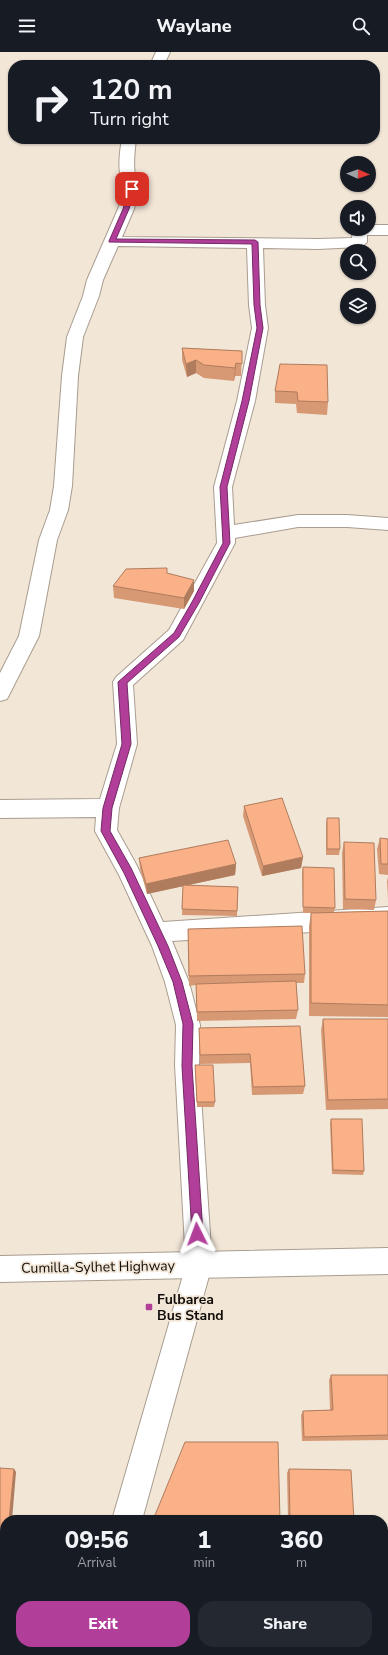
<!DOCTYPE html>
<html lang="en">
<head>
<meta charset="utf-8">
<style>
  body { margin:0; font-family:"Nunito Sans",sans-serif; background:#242831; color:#f1f3f6; height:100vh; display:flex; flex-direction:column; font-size:15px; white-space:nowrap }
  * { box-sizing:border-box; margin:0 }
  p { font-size:13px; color:#9ea1a6 }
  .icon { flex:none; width:22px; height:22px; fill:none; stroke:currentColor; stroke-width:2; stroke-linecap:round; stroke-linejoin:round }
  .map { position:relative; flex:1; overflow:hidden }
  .details { position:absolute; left:0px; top:1463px; width:388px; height:140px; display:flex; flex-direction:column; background:#171b24; border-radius:16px 16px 0 0; box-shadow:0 1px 3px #0004 }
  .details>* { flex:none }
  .hud { position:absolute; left:8px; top:8px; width:372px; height:84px; border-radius:16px; box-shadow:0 1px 3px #0004; background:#171b24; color:#f1f3f6; overflow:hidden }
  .needle { width:26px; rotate:92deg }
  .tools { position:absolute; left:340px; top:104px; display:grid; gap:8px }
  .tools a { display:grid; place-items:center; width:36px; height:36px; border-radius:50%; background:#171b24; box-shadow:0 1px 3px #0004; font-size:20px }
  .pin { position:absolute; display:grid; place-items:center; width:34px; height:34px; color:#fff; margin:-17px; border-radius:8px; box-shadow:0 2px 6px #0006 }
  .me { position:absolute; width:44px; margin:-22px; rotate:357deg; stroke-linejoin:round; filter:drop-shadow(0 0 3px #0008) }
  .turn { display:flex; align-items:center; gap:14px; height:84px; padding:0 16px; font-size:18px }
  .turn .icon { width:52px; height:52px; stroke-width:2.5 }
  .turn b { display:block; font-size:28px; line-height:34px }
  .eta { display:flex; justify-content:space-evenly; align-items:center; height:68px; text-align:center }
  .eta b { font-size:24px; font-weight:800; line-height:28px }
  .cta { display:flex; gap:8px; margin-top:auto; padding:8px 16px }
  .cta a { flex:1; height:46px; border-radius:16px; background:#b13f9a; color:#fff; font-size:16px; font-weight:800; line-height:46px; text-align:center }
  .cta a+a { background:#242831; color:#f1f3f6 }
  header { display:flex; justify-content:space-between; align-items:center; height:52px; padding:0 16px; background:#171b24; font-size:18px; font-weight:800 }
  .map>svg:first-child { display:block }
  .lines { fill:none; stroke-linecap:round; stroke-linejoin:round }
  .minor-casing { stroke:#a89d8f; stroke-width:2 }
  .highway-casing { stroke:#a89d8f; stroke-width:2 }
  .minor { fill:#fff; fill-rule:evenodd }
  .highway { fill:#fff; fill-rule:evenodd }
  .wall { fill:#d79874 }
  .shaded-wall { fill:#af7c5e }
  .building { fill:#fab187; stroke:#af7c5e }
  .route { fill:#b13f9a; stroke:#732964 }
  .poi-dot { fill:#b13f9a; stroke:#f2e6d7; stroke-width:1.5 }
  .labels { text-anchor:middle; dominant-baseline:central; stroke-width:3.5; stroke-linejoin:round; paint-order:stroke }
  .near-street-label { font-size:14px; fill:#100c08; stroke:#f2e6d7 }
  .near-poi-label { font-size:14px; font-weight:bold; fill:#100c08; stroke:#f2e6d7; text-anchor:start }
</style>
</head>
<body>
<header><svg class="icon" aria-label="menu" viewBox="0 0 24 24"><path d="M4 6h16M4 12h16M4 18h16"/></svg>Waylane<svg class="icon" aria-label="search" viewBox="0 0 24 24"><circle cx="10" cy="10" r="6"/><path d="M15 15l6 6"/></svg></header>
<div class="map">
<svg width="388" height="1603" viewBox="0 0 388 1603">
  <rect width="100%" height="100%" fill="#f2e6d7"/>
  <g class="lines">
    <defs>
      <g id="minor">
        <path d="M156,0H170L164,13H150Z"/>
        <path d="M122,87H136C134,104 132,122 139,137L134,157L122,185L318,187L352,186L353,177H369V173H388V183H367V190L364,193L359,195L318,197L263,196L265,253L268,276L255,349L232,435L234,473L298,463H347L388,466V478L347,475H298L235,486V491L183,588L133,633L137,692L119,756L117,778L136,812L163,870L388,855V875L172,889L189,930L200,973L199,1013L212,1213L142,1468H112L186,1213L175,1013L176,973L165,930L152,894L119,823L95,779L96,765L0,766V748L100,747L117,692L113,630L116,625L169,578L217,491L214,435L237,349L252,276L249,253L247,196L118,194L103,228L99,244L83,285L78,324L72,434L68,458L57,488L39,584L7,647L0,649V621L19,584L39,488L50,458L54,434L62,324L67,285L83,244L87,228L118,157L125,137C117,122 119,104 122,87Z"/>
        <path d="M76,1598H106L105,1603H75Z"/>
      </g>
      <path id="highway" d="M388,1196V1222L0,1230V1204Z"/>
    </defs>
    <use href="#minor" class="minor-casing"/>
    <use href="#highway" class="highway-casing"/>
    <use href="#minor" class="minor"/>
    <use href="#highway" class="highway"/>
  </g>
  <g class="wall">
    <path d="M182,296L242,299L241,324H235L234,329L204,326L196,321L187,325L182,308Z"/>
    <path d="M280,312L328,350L327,363L297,361L296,352L275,351V339Z"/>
    <path d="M167,516V521L194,539L184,557L114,546L113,534Z"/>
    <path d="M244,754L303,805L301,816L262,824L243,764Z"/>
    <path d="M327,766L340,797L339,803H326V772Z"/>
    <path d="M380,786L388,787V823L379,822L377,797Z"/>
    <path d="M344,790L376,848L374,858L343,857L342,801Z"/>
    <path d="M139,806L236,812L235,823L188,833L238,835L237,864L182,863L183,834L147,842L140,817Z"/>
    <path d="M303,815L335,856L334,860L388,859V965L309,964V874L311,861H303L302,821Z"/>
    <path d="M388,825V847L387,829Z"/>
    <path d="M188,877L305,922L304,931H296L298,958L296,967L197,969L196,933L189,934Z"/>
    <path d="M323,967H388V1057L326,1058L321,978Z"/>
    <path d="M300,974L305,1034L303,1042L252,1043L250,1011L200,1012L199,976Z"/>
    <path d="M195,1013L215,1050L214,1055H197Z"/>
    <path d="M331,1067L364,1119L363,1123L332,1122L330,1071Z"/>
    <path d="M331,1323H388V1388L302,1389L301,1363L303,1359L330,1358L329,1328Z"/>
    <path d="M0,1416L16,1420L5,1468V1542H0Z"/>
    <path d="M289,1417L354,1468H288L287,1421Z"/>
  </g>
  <g class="shaded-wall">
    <path d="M196,308V321L187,325L186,312Z"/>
    <path d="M236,311L235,324L234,329L235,316Z"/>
    <path d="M194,528V539L184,557V546Z"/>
    <path d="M303,805L301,816L262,824L263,814Z"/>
    <path d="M236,812L235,823L147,842L146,832Z"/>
    <path d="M14,1417L16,1420L12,1468H9Z"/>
    <path d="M5,1509V1542L2,1540Z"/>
    <path d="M56,1598H58V1603H55Z"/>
  </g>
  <g class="building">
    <path d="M182,296L242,299V312L236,311L235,316L204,313L196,308L186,312Z"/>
    <path d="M280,312L327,313L328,350L298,349L297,340L275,339Z"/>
    <path d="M167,516V521L194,528L184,546L113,534L126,517Z"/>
    <path d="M282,746L303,805L263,814L244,754Z"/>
    <path d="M327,766H339L340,797H327Z"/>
    <path d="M380,786L388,787V812H381Z"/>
    <path d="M228,788L236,812L146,832L139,806Z"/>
    <path d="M344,790L374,791L376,848L345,847Z"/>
    <path d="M303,815L334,816L335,856L303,855Z"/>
    <path d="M183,833L238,835L237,859L182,857Z"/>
    <path d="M388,859V953L311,951V861Z"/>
    <path d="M302,874L305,922L189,924L188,877Z"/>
    <path d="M296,929L298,958L197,960L196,932Z"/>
    <path d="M323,967H388V1047L328,1048Z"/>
    <path d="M300,974L305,1034L253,1035L250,1002L200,1003L199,976Z"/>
    <path d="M195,1013H213L215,1050H197Z"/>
    <path d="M331,1067H362L364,1119L333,1118Z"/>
    <path d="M331,1323H388V1383L304,1385L303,1359L333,1358Z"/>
    <path d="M185,1390H278L280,1468H153Z"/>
    <path d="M0,1416L14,1417L9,1468H5V1509L2,1540H0Z"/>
    <path d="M289,1417L351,1418L354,1468H290Z"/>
    <path d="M0,1556L5,1557V1598H56L55,1603H0Z"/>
  </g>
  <path class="route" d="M132,135L135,137L129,157L116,187L255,188L258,190L260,253L263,276L249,349L227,435L230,491L199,551L179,585L127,631L131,692L112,756L110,779L131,816L168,894L182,930L193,972L192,1014L203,1182L201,1186L197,1188L193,1186L192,1182L182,1014L183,972L173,930L158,894L124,821L101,779L103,756L122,692L118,630L174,581L192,550L223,491L220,435L242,349L257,276L254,253L252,192L109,190V189L123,157L129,137Z"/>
  <rect class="poi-dot" x="145" y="1251" width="8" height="8" rx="2"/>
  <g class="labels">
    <g class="near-street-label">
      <text transform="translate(98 1215) rotate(-1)">Cumilla-Sylhet Highway</text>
    </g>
    <g class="near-poi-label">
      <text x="157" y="1247">Fulbarea<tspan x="157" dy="16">Bus Stand</tspan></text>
    </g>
  </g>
</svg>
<div class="tools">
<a><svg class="needle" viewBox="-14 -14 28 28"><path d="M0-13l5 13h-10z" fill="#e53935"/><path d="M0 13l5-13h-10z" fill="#9ea1a6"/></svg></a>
<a><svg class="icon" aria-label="sound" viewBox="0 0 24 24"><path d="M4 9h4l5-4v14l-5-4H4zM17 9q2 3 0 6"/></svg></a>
<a><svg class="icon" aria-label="search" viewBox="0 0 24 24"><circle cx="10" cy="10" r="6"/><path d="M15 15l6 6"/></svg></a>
<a><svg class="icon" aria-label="layers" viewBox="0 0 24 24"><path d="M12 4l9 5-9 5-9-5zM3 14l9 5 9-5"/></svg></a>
</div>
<div class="pin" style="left:132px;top:137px;background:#d93025"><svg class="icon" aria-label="arrive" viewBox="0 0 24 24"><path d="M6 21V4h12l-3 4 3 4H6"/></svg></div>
<svg class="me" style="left:197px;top:1182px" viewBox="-20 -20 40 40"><path d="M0-17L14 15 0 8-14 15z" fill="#b13f9a" stroke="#fff" stroke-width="4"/></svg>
<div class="hud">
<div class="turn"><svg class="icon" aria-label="right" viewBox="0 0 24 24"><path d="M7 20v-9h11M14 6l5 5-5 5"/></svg><div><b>120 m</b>Turn right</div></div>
</div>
<section class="details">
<div class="eta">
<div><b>09:56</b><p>Arrival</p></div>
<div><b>1</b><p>min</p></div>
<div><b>360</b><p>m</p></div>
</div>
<div class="cta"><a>Exit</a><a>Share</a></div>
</section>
</div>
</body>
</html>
